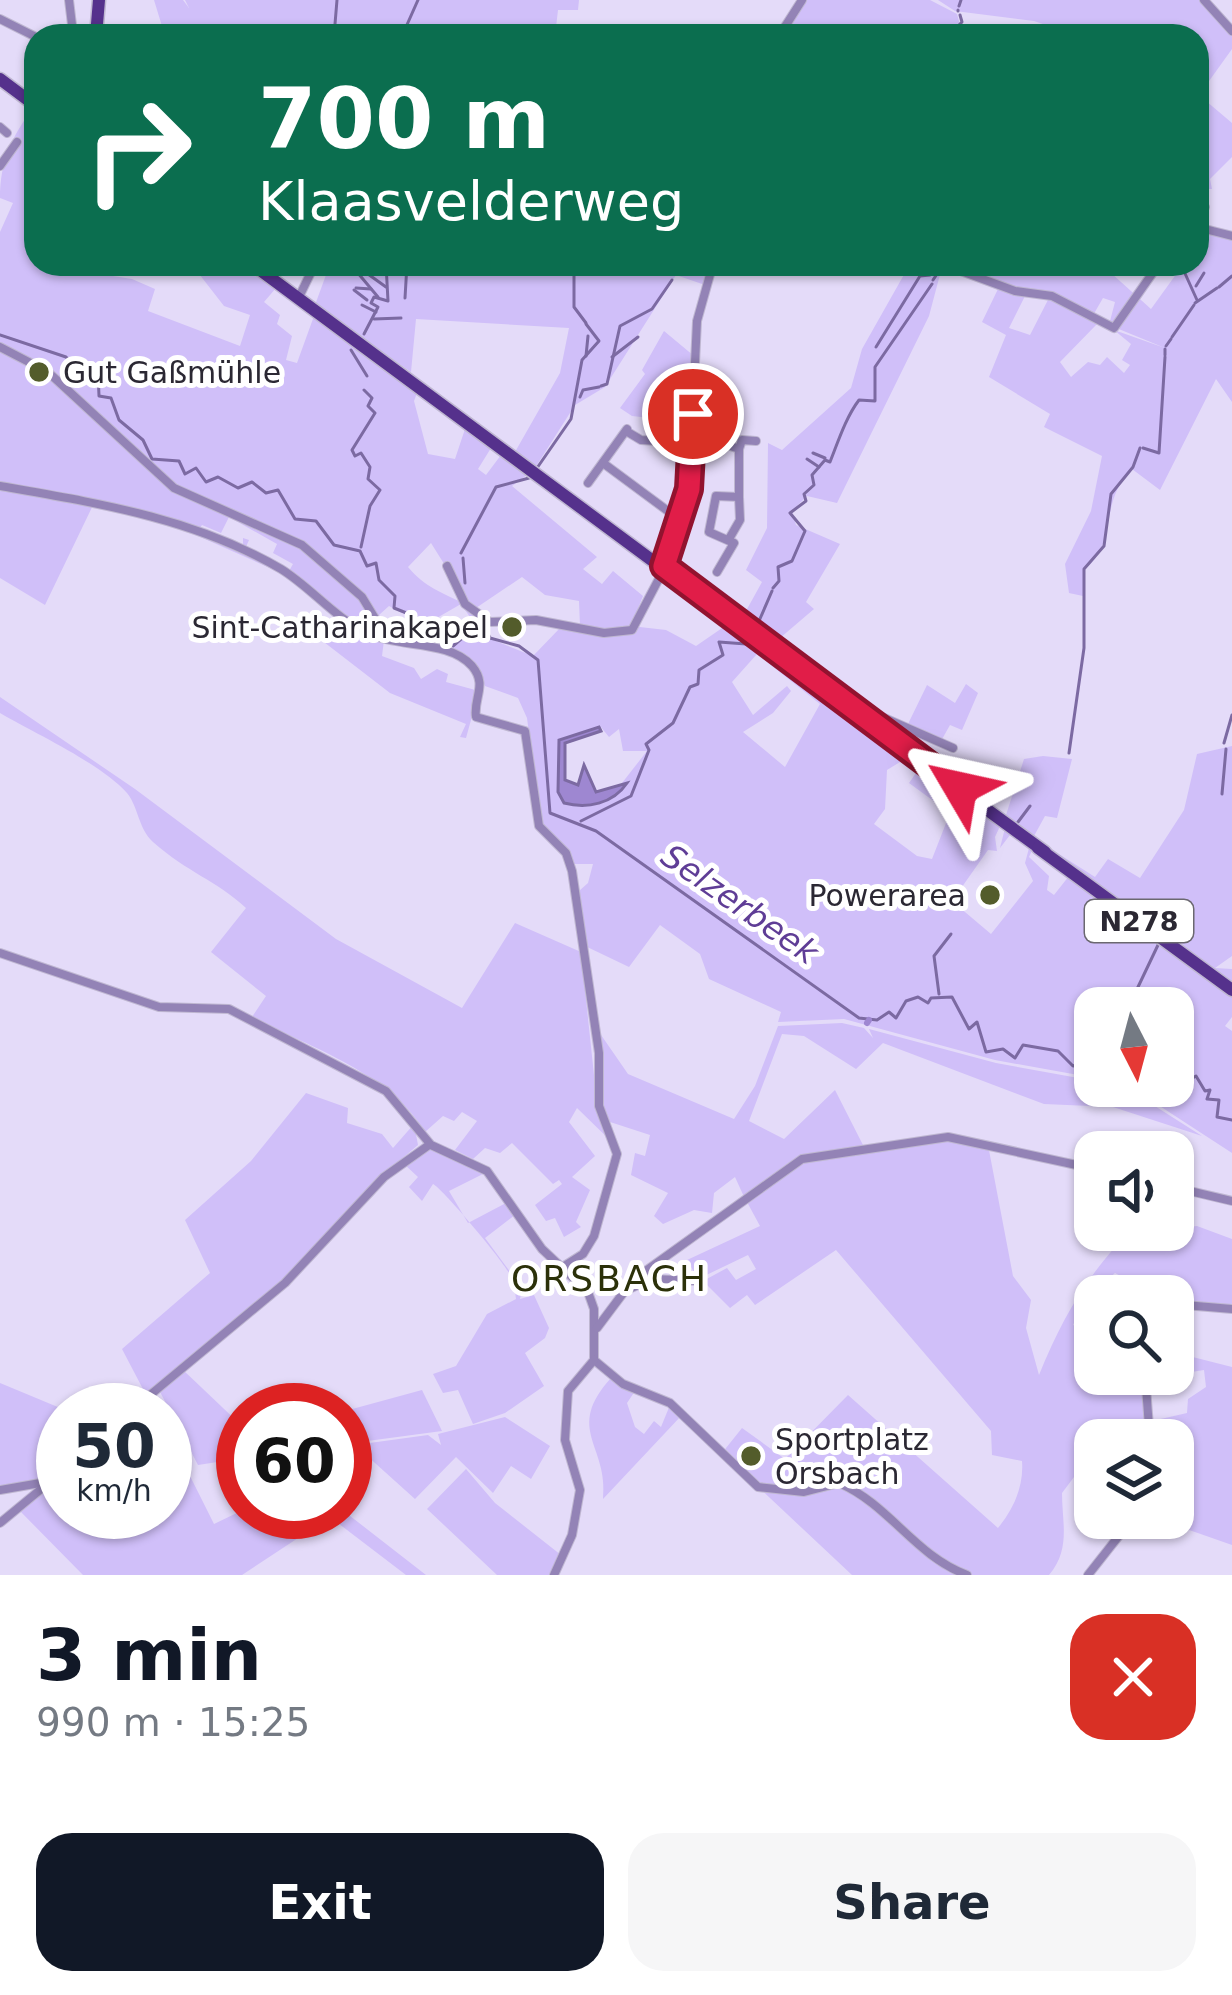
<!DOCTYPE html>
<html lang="en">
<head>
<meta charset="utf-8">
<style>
  body { margin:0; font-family:"DejaVu Sans",sans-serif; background:#f6f6f7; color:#1f2937; height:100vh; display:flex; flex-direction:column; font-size:45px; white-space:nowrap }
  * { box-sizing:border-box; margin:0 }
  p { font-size:39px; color:#747a83 }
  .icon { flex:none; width:66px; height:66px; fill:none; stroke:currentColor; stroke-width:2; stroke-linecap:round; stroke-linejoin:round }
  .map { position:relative; height:1575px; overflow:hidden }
  .sheet { display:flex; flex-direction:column; background:#fff; flex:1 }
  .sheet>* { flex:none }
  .hud { position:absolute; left:24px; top:24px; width:1185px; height:252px; border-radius:36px; box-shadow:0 3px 9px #0004; background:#0b6e4f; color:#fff; overflow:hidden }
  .needle { width:78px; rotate:174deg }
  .buttons { position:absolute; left:1074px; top:987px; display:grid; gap:24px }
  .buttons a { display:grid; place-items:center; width:120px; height:120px; border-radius:24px; background:#fff; box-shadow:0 3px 9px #0004; font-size:60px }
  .speed { position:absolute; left:36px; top:1383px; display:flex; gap:24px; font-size:60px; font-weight:700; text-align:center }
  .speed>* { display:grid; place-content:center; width:156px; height:156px; border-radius:50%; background:#fff; box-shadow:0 3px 9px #0004; line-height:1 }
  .speed small { font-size:30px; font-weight:400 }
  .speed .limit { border:18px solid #d22; background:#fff; color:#111 }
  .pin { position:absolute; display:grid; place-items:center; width:102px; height:102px; color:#fff; margin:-51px; border:6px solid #fff; border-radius:50%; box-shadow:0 3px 12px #0007 }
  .me { position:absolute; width:132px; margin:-66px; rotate:306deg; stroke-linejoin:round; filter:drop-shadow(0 0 9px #0008) }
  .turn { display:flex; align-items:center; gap:42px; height:252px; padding:0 36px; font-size:54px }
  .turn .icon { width:156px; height:156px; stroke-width:2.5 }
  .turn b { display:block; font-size:84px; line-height:102px }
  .round { display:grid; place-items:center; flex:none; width:126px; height:126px; border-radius:36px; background:#f6f6f7 }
  .overview { display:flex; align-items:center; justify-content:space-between; height:204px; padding:0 36px }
  h1 { font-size:72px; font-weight:700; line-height:90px; color:#111827 }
  .primary-button { display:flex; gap:24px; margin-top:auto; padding:24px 36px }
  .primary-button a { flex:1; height:138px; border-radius:36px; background:#111827; color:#fff; font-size:48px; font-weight:700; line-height:138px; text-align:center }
  .primary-button a+a { background:#f6f6f7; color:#1f2937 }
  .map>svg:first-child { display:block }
  .green { fill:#d0bff9; fill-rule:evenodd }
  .water { fill:#9e87d1; stroke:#7c6aa2; stroke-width:3 }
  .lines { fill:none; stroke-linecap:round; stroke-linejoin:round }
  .stream { stroke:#7c6aa2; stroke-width:3 }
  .canal { stroke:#9e87d1; stroke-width:6 }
  .minor-casing { stroke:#bfb7d1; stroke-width:10 }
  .major-casing { stroke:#bfb7d1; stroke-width:15 }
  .minor { stroke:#9383b6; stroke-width:8 }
  .major { stroke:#55318c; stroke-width:12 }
  .route-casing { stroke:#92132f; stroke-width:30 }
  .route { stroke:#e11d48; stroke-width:21 }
  .poi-dot { fill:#535c2b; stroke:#fff; stroke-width:4.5 }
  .labels { text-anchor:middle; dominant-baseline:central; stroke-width:10; stroke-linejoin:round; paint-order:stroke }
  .shield { fill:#fff; stroke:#6b6870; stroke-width:3 }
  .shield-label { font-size:27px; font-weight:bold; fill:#2b2833 }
  .poi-label { font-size:30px; fill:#2b2833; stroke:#fff; text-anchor:start }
  .water-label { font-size:33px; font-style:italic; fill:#5f3d96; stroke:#fff }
  .quarter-label { font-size:36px; letter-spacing:3px; fill:#2b3109; stroke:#fff }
</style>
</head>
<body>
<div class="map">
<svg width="1232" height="1575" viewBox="0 0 1232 1575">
  <rect width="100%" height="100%" fill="#e4dbf9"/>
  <g class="green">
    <path d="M154,0H183L189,8L185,0H579L578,10H558L555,36H165Z"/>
    <path d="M807,0H930L957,14L963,36H779Z"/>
    <path d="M938,0H1199L1232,35V49L1199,95L1232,123V157L1210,179L1212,189H1197V36H1174V27L1172,36H1078L1034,21L955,11Z"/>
    <path d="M32,109L36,264L132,279L155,289L148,311L240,346L250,315L224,306L196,270L201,264H243L276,288L264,302L280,315L277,324L292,336L286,360L297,363L314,316L417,393L414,401L428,454L455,459L465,429L491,448L478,469L486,475L501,455L527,475L512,486L597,557L583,569L602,584L613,571L643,596L631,626L666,630L696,646L728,624L736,629L762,582L746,570L767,528L768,443L782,450L851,388L862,349L910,264L942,267L929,316L837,503L807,496L792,511L796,525L840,544L806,602L814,609L773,644L851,702L878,712L864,713L892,731L911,735L978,795L973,802L1001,824L995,837L997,851L988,850L952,901L991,934L1033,881L1025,863L1029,848L1010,835L1000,848L1005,828L1033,848L1029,857L1049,876L1047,890L1054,895L1069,876L1042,855L1048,847L1095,877L1108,859L1140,878L1184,810L1197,754L1232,746V956L1215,968L1232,969V1017L1225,1026L1232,1031V1153L1129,1086H1173V1008H1095V1078L995,1060L844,1019L778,1022L781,1012L709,979L700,954L660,925L629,967L583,945L579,891L588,883L593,864H574L541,825L527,718L518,698L485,686L476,668L451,646L474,623L461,604L435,619L446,631L432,642L411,627L408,616L389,606L379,615L392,639L369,611L352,625L384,640L382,656L414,668L421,679L437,669L448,674L446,682L479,691L466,738L460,737L466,724L390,693L320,639L336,619L332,612L281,573L178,527L243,554V538L249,540L245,549L289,571L293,564L273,553L277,544L229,517L221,533L202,525L198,531L95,501L45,605L0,578V232L13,203L0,198C0,161 12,137 32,109ZM431,543L473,610L522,577L545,595L579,601L580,626L560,628L533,656L491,639C483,628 480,610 463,603C441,592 426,588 408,567ZM757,654L820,704L785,767L743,732L773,713L791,691L787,686L753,715L732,682ZM600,726L609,737L619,729L623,751H647L622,783H626L598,805L564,803L558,792L559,740ZM900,762L916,773L909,783L950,813L932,859L917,856L874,824L885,809L887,770Z"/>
    <path d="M1197,229L1232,237V402L1216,379L1160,490L1132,469C1097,504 1120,541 1084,570L1083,596L1069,593L1065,564L1091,511L1102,456L1044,427L1050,414L989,377L1006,335L982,322L998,289L985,280L996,264H1101L1151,309L1177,273L1166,264H1197ZM1051,295L1092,317L1103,298L1115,302L1109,325L1165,348L1114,330L1131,344L1122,360L1130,365L1124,373L1107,357L1100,365L1088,362L1071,377L1060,362L1097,324L1050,296L1030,335L1009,328L1025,296Z"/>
    <path d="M330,264H711L705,285L676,275L605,387L575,405L535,468L515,452L560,373L569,328L416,319L411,372L315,305Z"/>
    <path d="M664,331L694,356L693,392L668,391V420L632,416L620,408L645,374L642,370Z"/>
    <path d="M966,684L978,693L962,730L950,725L941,741L908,724L927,685L955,703Z"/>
    <path d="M0,697L135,789L336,939L462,1008L515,923L581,952L596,1094L615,1145L577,1108L569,1122L595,1156L572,1177L590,1190L576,1222L581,1227L564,1237L555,1218L546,1221L535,1205L562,1184L559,1180L553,1184L512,1143L500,1153L485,1148L473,1159L455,1150L477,1121L462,1112L454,1121L443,1116L425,1132C390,1073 311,1048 252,1017L266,996L211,952L246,908C216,880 188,873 153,842C138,828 139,808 127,793C100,763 36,734 0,713Z"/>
    <path d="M1043,756L1072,759L1057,818L1045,816L1034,836L1006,815L1024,759Z"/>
    <path d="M842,1023L864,1028L873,1038L869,1029L996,1063L1095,1081V1086L1125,1087L1202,1136L1113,1107L1044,1104L883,1043L856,1069L804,1036L782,1034L749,1121L784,1139L835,1090L864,1147L788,1163L745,1199L735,1177L714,1193L712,1213L694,1210L663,1224L654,1216L668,1193L631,1175L635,1153L645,1156L650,1135L607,1121L601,1110L599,1032L628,1074L734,1119L755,1086L778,1026Z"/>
    <path d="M306,1093L348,1108L347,1123L382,1134L393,1148L414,1124L418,1145L377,1180L284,1282L132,1406L144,1391L122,1349L210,1273L185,1220L251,1161Z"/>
    <path d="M933,1138L988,1145L1013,1276L1031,1300L1026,1328L1039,1375C1061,1321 1085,1278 1127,1234L1197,1226L1232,1239V1311L1173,1303V1296H1158L1115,1273L1087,1298L1073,1325L1095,1332V1374H1173V1352L1232,1367V1545L1155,1518H1173V1440H1152V1421L1187,1413L1188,1399L1206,1387L1204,1370L1147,1379L1149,1440H1095V1482L1074,1477L1062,1493C1062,1523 1071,1549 1049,1575H852L722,1453L742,1428L785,1459L848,1395L998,1528C1014,1508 1024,1486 1022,1461L992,1455L991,1431L836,1250L755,1305L747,1295L730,1308L703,1281L727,1268L736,1280L756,1269L748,1255L698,1279L687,1260L760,1226L747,1202L795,1163Z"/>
    <path d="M430,1147L485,1173L449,1191L468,1223L506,1203L515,1215L485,1238L522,1288L520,1299L534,1295L549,1328L545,1338L525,1353L544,1386L505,1413L473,1424L458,1390L443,1393L433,1374L456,1366L487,1314L516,1299C515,1293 516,1286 513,1280C509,1267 443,1189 433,1184L422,1201L409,1187L418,1177L404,1164Z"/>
    <path d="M182,1369L243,1427V1458L198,1465L159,1390Z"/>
    <path d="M611,1378L635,1391L627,1403L635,1427L644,1434L654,1421L661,1427L670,1405L681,1416L603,1499C609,1445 564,1430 611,1378Z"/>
    <path d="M0,1383L65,1410L63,1469L46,1480L0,1487Z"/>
    <path d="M422,1390L442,1431L345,1444V1411Z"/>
    <path d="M505,1417L550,1446L531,1479L511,1466L493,1493L456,1457L415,1499L355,1445L428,1435L441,1445L438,1434Z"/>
    <path d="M466,1469L495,1503L561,1555L553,1575H497L427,1509Z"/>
    <path d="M187,1470L214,1524L243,1510L345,1512L426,1575H406L330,1517L242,1575H83L20,1511L47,1487L63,1485V1512H165V1473Z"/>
  </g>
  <path class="water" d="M599,727L601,731L565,743V780L578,785L584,765L596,792L627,783C613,804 587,809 564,803L558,792L559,740Z"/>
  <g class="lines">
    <g class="stream">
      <path d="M959,6L961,0"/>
      <path d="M958,11V10"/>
      <path d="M955,29L962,22L960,15"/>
      <path d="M334,36L337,0"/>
      <path d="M402,36L418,0"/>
      <path d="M953,36L955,33"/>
      <path d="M354,264L386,287"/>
      <path d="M526,264L574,265V307L586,323"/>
      <path d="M1183,269L1197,300"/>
      <path d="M357,272L378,297"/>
      <path d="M933,280L939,271"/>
      <path d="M1196,286L1204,273"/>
      <path d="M1219,287L1232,276"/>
      <path d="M356,288L371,289"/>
      <path d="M354,290L367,300"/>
      <path d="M405,298L407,264"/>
      <path d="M1195,303L1217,288"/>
      <path d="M362,305L376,312"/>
      <path d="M374,319L401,318"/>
      <path d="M364,334L378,307L371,303L374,297L388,301L386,264"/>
      <path d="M0,335L66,357L82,374L98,372L99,396L111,398L119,420L143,440L152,459L179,461L185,474L196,468L206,482L218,477L238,488L252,482L266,493L278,490L295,519L316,521L334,545L360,551L367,566L376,563L379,580L395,596L394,608L409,614L413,628L434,643"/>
      <path d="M1172,337L1194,305"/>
      <path d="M1166,346L1171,339"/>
      <path d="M876,347L920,276L930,275"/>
      <path d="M351,350L367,376"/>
      <path d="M1165,355V349"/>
      <path d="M586,356L588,336"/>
      <path d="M612,357L638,337"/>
      <path d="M601,386L607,384L620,326L652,309L672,280"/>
      <path d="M580,397L583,390L599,387"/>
      <path d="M1143,448L1159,453L1165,357"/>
      <path d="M813,453L825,458"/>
      <path d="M807,459L819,467"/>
      <path d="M537,468L571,419L582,360L599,341L586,324"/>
      <path d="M361,547L370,506L380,490L368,479L370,467L361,453L355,456L352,450L375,413L368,406L372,398L364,390"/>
      <path d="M461,553L496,487L529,478"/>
      <path d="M463,558L465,583"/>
      <path d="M773,588L779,581L778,567L792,561L805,531L790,513L806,501L804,494L814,485L812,475L825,460L830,462C838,442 846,417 859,400L875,401V367L932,284"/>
      <path d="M756,628L772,591"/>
      <path d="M453,646L482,621L490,638L519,646L538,660L550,813L596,831L859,1018L877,1020L889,1012L896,1018L906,1001L918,997L928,1003L931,998L952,997L969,1029L977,1022L986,1052L1003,1049L1015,1058L1023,1045L1058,1051L1073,1066L1095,1060"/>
      <path d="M1224,743L1232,715"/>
      <path d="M1069,753L1084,648V569L1104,546L1111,494L1133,467L1140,448"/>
      <path d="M1222,794L1226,749"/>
      <path d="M581,821L631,796L649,750L646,744L673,723L690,687L698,684L699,670L723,655L719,642L746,644L747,639"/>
      <path d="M1018,822L1030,806"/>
      <path d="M1156,926L1167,934"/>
      <path d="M939,994L934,956L951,934"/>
      <path d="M1128,1008L1158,945"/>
      <path d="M1173,1050L1182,1053L1178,1066L1189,1080L1196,1076L1205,1091L1210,1090L1207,1099L1219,1100L1217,1117L1232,1120"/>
    </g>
    <path class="canal" d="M867,1023L869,1020"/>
    <defs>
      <g id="minor">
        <path d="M69,0L73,33"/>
        <path d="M1204,0L1232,31"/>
        <path d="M0,19L36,37"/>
        <path d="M779,36L802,0"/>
        <path d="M0,127L7,133"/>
        <path d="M0,166L17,142"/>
        <path d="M1204,226L1200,217L1205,207"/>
        <path d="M1197,227L1232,236"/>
        <path d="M942,264L1015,291L1052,296L1114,328L1159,264"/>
        <path d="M299,297L315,264"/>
        <path d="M0,347L48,372L174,488L302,545L362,597L387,638"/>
        <path d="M626,431L641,440L692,443"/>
        <path d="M693,432L739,449L742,440L756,441"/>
        <path d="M603,463L680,520"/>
        <path d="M588,483L627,429"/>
        <path d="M0,486C97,503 194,518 281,569C312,588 336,620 370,634C401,648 449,640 472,666C488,685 473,698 476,717L525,731L539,826L566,853L572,871L599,1053V1106L617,1154L594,1236L583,1254L561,1268"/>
        <path d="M729,539L740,520L739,497"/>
        <path d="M447,566L465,604L490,622L536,620L604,633L632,630L663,571L689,489L697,321L713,264"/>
        <path d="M717,572L734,543L709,532L716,496L739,497V449"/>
        <path d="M858,713L864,709L953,748"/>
        <path d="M0,953L159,1007L229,1009L386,1091L431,1145L487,1171L542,1249L588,1292L594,1309V1360"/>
        <path d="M1173,1187L1232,1201"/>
        <path d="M629,1289L652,1279L701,1281"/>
        <path d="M1173,1304L1232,1309"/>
        <path d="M597,1328L633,1280L802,1159L948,1137L1095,1169"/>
        <path d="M594,1360L623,1384L670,1403L758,1487L804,1492L839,1483C890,1505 914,1555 967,1575"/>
        <path d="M1145,1374L1150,1440"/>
        <path d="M132,1410L285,1283L384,1177L429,1145"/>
        <path d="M0,1490L46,1482"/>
        <path d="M0,1523L63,1471"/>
        <path d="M554,1575L572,1535L580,1490L565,1440L568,1391L594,1360"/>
        <path d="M1088,1575L1133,1518"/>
      </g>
      <g id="major">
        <path d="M96,36L99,0"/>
        <path d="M0,79L36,106"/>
        <path d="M252,264L769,647"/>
        <path d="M763,646L1045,852"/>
        <path d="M1038,848L1232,990"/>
      </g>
    </defs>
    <use href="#minor" class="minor-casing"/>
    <use href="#major" class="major-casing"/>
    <use href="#minor" class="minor"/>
    <use href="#major" class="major"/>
  </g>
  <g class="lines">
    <defs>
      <path id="route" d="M693,414L689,489L664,566L960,788"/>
    </defs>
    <use href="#route" class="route-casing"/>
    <use href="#route" class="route"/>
  </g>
  <g class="poi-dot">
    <circle cx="39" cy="372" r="12"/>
    <circle cx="512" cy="627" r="12"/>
    <circle cx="990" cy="895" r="12"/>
    <circle cx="751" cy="1456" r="12"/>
  </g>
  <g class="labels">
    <rect class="shield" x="1085" y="900" width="108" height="42" rx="9"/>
    <g class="shield-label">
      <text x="1139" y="921">N278</text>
    </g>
    <g class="poi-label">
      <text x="63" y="372">Gut Gaßmühle</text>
      <text x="488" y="627" text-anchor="end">Sint-Catharinakapel</text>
      <text x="966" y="895" text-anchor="end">Powerarea</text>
      <text x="775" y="1439">Sportplatz<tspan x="775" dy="34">Orsbach</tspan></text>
    </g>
    <g class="water-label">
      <text transform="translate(740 904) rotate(35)">Selzerbeek</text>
    </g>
    <g class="quarter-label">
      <text x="610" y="1278">ORSBACH</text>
    </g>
  </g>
</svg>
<div class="buttons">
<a><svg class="needle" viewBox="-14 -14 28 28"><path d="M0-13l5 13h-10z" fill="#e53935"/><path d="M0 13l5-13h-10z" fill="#747a83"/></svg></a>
<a><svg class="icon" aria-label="sound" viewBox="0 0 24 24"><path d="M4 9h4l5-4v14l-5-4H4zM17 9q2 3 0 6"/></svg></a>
<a><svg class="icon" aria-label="search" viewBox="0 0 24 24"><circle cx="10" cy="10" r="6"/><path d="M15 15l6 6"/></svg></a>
<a><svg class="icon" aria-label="layers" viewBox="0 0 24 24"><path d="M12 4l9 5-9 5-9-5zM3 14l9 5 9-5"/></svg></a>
</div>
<div class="speed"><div>50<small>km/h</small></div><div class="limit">60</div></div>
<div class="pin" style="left:693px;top:414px;background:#d93025"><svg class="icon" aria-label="arrive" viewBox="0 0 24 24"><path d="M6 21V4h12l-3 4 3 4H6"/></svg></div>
<svg class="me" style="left:960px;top:788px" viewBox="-20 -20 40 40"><path d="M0-17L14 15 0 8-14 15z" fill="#e11d48" stroke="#fff" stroke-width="4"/></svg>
<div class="hud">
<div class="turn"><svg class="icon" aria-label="right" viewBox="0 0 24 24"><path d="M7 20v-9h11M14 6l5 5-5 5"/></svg><div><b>700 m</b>Klaasvelderweg</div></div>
</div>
</div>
<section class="sheet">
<div class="overview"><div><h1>3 min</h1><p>990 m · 15:25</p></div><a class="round" style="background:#d93025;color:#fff"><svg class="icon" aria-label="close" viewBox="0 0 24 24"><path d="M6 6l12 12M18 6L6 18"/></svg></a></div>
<div class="primary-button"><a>Exit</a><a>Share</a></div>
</section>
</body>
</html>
